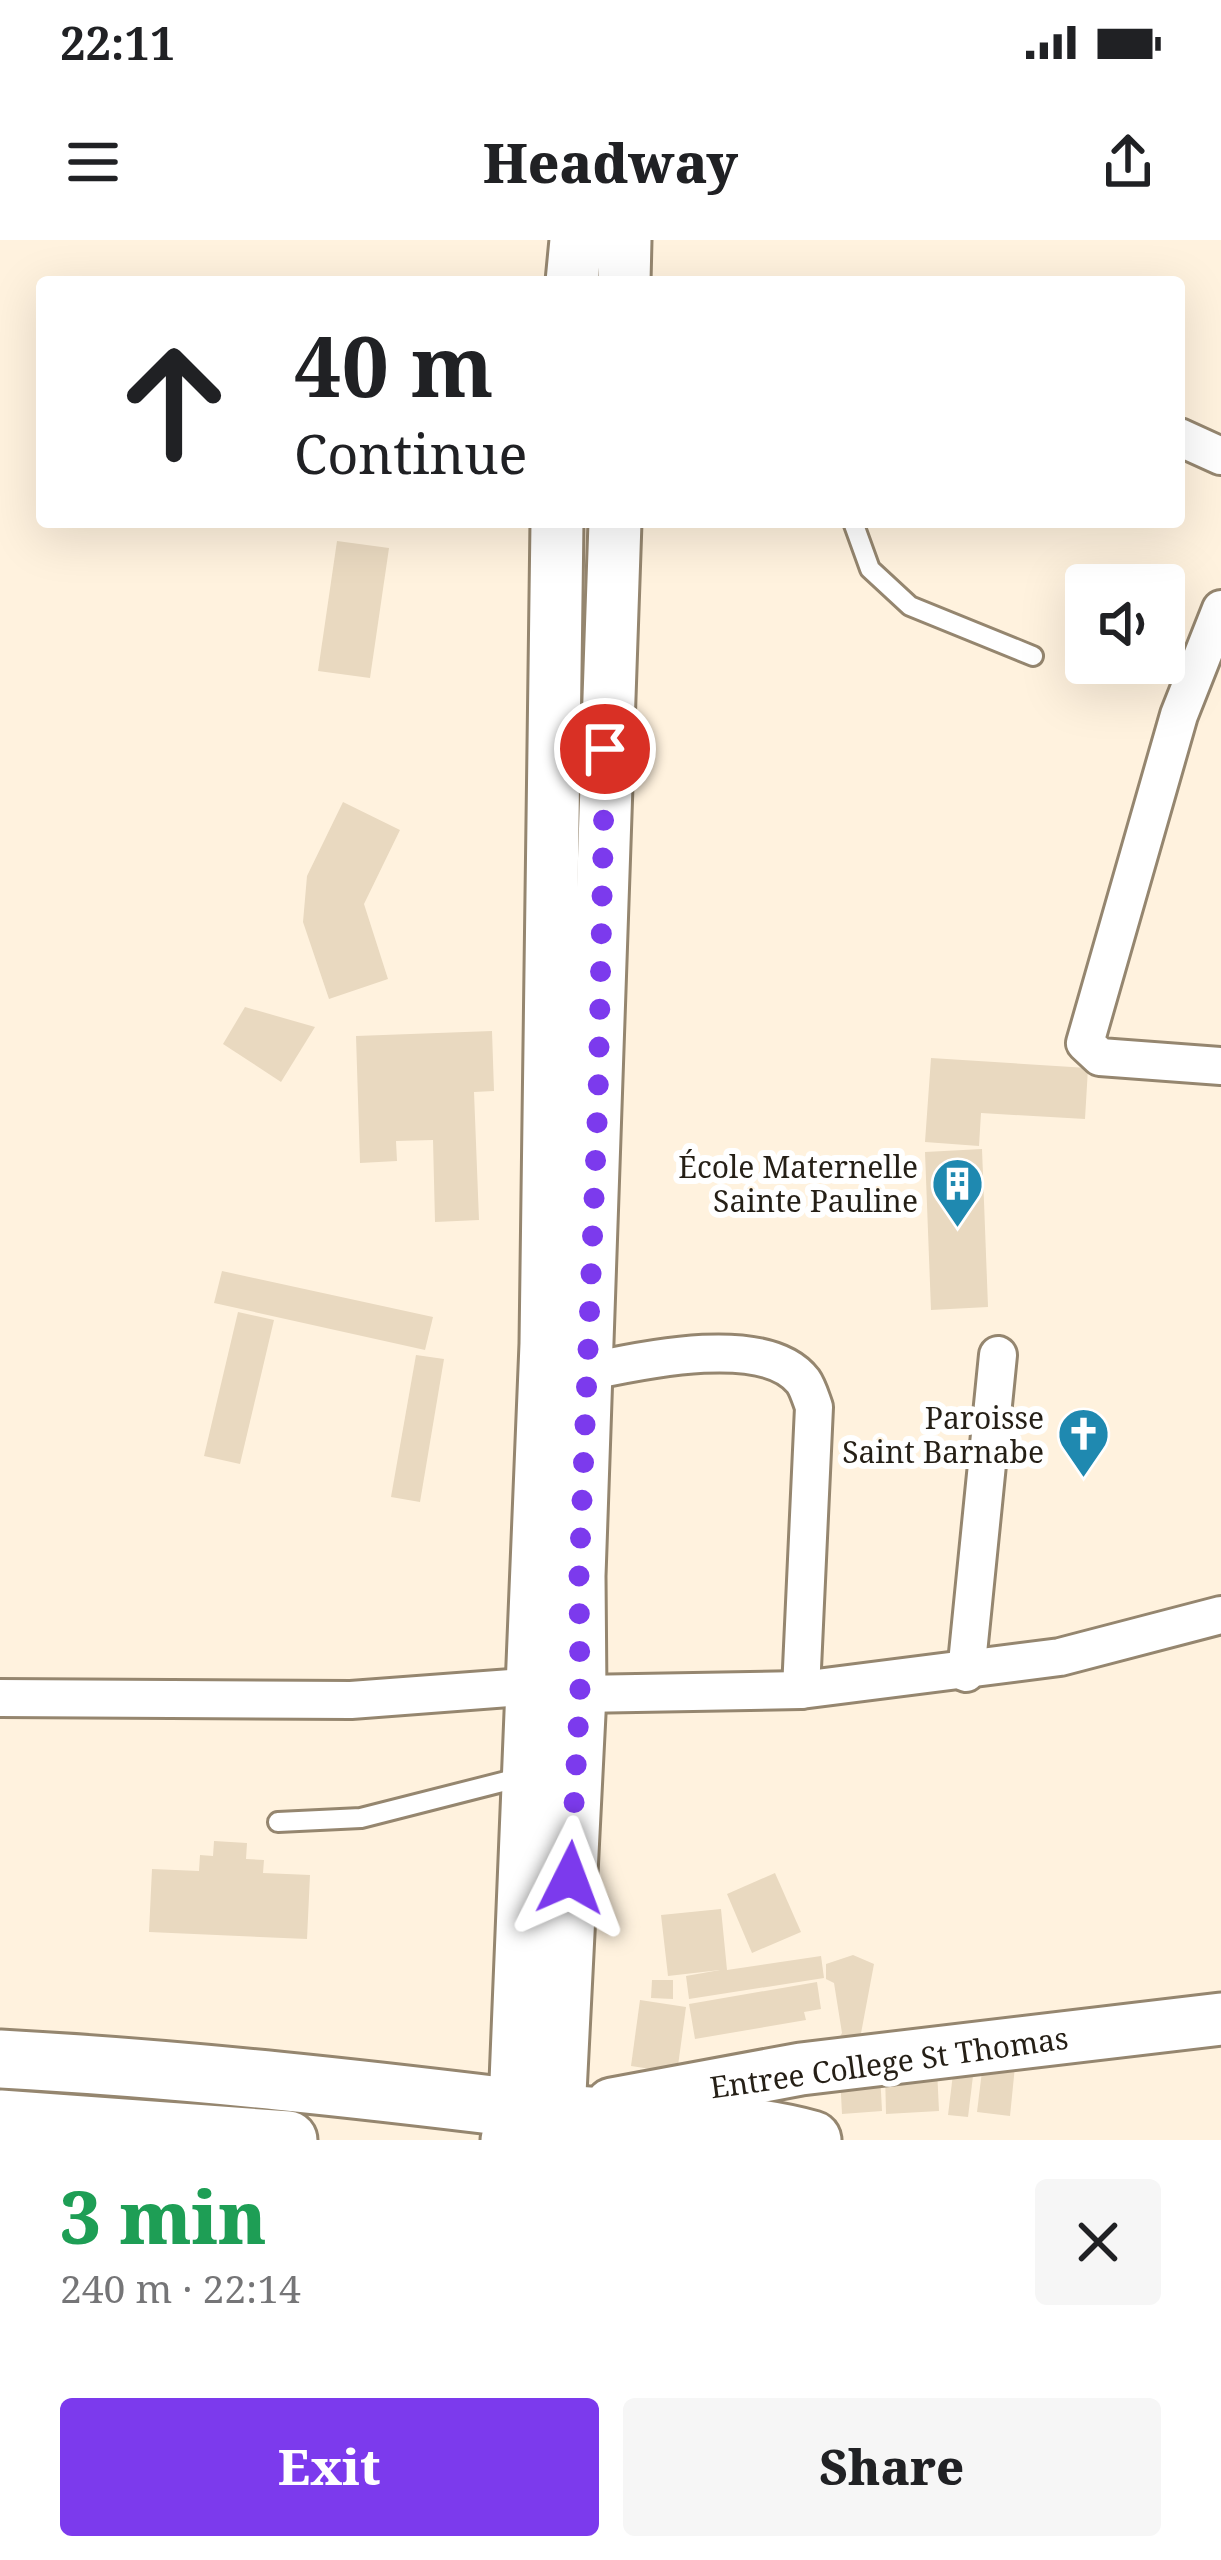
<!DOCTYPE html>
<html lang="en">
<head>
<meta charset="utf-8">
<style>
  body { margin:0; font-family:"Noto Serif",serif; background:#f6f6f6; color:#202124; height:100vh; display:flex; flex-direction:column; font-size:45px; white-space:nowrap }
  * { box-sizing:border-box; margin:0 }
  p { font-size:39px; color:#757577 }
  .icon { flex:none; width:66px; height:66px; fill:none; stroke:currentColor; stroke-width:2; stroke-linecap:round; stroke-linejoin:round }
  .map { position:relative; height:1900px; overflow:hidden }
  .side { display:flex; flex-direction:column; background:#fff; flex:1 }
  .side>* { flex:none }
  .guide { position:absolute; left:36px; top:36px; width:1149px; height:252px; border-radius:12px; box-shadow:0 12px 48px #0002; background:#fff; color:#202124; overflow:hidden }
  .controls { position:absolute; left:1065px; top:324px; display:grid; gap:24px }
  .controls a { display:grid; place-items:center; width:120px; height:120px; border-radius:12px; background:#fff; box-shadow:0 12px 48px #0002; font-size:60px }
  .pin { position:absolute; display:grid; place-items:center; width:102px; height:102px; color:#fff; margin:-51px; border:6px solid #fff; border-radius:50%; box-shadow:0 3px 12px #0007 }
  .me { position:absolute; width:132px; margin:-66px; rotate:3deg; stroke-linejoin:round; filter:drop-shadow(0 0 9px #0008) }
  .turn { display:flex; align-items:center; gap:42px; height:252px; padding:0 60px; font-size:54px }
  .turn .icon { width:156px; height:156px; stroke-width:2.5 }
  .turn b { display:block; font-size:84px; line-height:102px }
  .round { display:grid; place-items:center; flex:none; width:126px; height:126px; border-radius:12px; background:#f6f6f6 }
  .overview { display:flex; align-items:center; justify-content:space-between; height:204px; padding:0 60px }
  h1 { font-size:72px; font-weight:800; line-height:90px; color:#1e9e55 }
  .action { display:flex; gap:24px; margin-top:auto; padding:24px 60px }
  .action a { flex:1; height:138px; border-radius:12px; background:#7c3aed; color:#fff; font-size:48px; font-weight:800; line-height:138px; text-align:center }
  .action a+a { background:#f6f6f6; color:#202124 }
  .status { display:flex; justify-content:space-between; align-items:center; height:84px; padding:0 60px; background:#fff; direction:ltr }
  .status svg { height:33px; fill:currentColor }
  header { display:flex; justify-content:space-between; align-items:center; height:156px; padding:0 60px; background:#fff; font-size:54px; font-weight:800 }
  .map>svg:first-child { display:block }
  .building { fill:#e9d9c0 }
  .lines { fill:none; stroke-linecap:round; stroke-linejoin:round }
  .lane-casing { stroke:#95866f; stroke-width:24 }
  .street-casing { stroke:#95866f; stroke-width:42 }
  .secondary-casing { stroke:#95866f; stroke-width:57 }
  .primary-casing { stroke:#95866f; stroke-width:63 }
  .lane { stroke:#fff; stroke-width:18 }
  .street { stroke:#fff; stroke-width:36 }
  .secondary { stroke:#fff; stroke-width:51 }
  .primary { stroke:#fff; stroke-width:57 }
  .route { stroke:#7c3aed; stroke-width:21; stroke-dasharray:0 37.8 }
  .labels { text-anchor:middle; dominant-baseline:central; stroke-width:12; stroke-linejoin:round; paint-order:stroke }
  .poi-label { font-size:30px; fill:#251f16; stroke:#fff; text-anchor:end }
  .street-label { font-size:30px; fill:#251f16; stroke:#fff }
</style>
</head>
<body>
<div class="status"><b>22:11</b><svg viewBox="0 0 49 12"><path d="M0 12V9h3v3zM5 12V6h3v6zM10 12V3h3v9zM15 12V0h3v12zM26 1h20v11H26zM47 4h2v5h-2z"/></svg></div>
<header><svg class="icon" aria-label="menu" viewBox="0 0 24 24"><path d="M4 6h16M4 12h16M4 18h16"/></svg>Headway<svg class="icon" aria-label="share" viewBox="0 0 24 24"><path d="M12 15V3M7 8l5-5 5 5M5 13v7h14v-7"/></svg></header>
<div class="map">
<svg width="1221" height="1900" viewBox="0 0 1221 1900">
  <rect width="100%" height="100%" fill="#fff2de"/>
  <g class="building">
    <path d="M337,301L389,308L370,438L318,431Z"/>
    <path d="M343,562L400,590L364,664L388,739L329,759L303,682L307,636Z"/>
    <path d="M245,767L315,787L281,842L223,804Z"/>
    <path d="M492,791L494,851L474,852L479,980L435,982L433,900L396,901L397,921L360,923L356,796Z"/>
    <path d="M931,818L1088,828L1085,879L981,873L979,906L925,902Z"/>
    <path d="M982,909L988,1067L931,1070L925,912Z"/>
    <path d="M222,1031L433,1077L425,1110L214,1063Z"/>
    <path d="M238,1072L274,1080L240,1224L204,1216Z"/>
    <path d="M416,1115L444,1119L420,1262L391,1257Z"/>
    <path d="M214,1601L247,1603L246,1619L264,1620L263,1633L310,1635L307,1699L149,1692L152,1629L199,1631L200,1615L213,1616Z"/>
    <path d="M775,1633L801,1692L752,1713L727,1654Z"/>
    <path d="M721,1669L727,1730L821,1716L824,1738L689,1759L686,1736L720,1730L668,1736L661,1675Z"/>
    <path d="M853,1715L874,1724L859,1804L838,1800L842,1793L834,1743L826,1739V1724Z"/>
    <path d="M652,1740H673V1759L651,1758Z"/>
    <path d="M817,1742L821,1769L804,1772L806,1780L695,1799L689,1764Z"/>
    <path d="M640,1760L686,1767L677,1833L631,1826Z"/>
    <path d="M983,1823L1015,1826L1010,1876L977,1872Z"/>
    <path d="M937,1829L939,1871L886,1874L885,1831Z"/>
    <path d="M880,1833L882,1871L842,1874L840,1835Z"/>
    <path d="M953,1834L973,1836L968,1877L948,1875Z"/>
  </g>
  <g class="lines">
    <defs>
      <g id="lane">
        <path d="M853,282L870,329L910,366L1033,416"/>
        <path d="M278,1582L361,1578L526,1536"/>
      </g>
      <g id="street">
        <path d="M1179,197L1221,216"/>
        <path d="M1221,369L1179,475L1085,803L1100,817L1221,826"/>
        <path d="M587,1132C638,1121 765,1092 803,1141C808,1148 811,1159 814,1167L801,1450"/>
        <path d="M966,1433L998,1115"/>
        <path d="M0,1458L351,1460L536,1446L580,1454L801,1450L1060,1417L1221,1375"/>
      </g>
      <g id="secondary">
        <path d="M572,42L576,0"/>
        <path d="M624,42L625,0"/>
        <path d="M612,1864L801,1829L1221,1779"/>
        <path d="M507,1900L515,1866L546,1104L557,282"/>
        <path d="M552,1900L559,1873L580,1454L579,1336L615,282"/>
      </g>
      <g id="primary">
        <path d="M0,1819C186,1829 372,1850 557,1873C643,1883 729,1877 812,1900"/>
        <path d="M0,1879L288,1900"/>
      </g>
    </defs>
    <use href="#lane" class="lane-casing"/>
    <use href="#street" class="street-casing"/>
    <use href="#secondary" class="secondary-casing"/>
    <use href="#primary" class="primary-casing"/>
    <use href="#lane" class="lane"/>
    <use href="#street" class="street"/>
    <use href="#secondary" class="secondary"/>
    <use href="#primary" class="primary"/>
  </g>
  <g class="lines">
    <path class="route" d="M570,1638L580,1454L579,1336L598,859L605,509"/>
  </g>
  <defs>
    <symbol id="building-pin" viewBox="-11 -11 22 30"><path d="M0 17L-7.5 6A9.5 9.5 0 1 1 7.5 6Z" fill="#1f89b0" stroke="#fff"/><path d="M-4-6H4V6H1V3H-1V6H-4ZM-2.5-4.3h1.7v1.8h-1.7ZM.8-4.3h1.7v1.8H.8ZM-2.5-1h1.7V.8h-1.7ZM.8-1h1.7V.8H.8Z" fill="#fff"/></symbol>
    <symbol id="church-pin" viewBox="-11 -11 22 30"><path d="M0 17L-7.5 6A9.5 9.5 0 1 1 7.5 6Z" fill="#1f89b0" stroke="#fff"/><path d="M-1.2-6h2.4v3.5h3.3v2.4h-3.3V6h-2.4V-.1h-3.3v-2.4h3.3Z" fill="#fff"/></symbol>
  </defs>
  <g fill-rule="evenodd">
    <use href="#building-pin" x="928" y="914" width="59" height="81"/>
    <use href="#church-pin" x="1054" y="1164" width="59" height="81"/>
  </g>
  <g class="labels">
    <g class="poi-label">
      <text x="918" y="926">École Maternelle<tspan x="918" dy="34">Sainte Pauline</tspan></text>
      <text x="1044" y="1177">Paroisse<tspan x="1044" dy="34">Saint Barnabe</tspan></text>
    </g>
    <g class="street-label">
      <text transform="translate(889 1822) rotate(-8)">Entree College St Thomas</text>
    </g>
  </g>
</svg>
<div class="controls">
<a><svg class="icon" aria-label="sound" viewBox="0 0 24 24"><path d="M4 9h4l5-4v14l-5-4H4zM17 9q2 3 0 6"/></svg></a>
</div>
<div class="pin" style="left:605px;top:509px;background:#d93025"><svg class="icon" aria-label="arrive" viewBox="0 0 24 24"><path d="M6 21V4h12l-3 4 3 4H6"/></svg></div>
<svg class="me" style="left:570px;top:1638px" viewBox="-20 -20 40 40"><path d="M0-17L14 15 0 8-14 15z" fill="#7c3aed" stroke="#fff" stroke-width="4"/></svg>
<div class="guide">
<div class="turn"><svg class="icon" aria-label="ahead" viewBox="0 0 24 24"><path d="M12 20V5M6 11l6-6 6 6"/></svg><div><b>40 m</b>Continue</div></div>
</div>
</div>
<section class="side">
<div class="overview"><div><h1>3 min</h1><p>240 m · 22:14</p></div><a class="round"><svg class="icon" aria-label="close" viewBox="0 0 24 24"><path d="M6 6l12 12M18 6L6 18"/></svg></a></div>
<div class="action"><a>Exit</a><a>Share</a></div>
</section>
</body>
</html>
